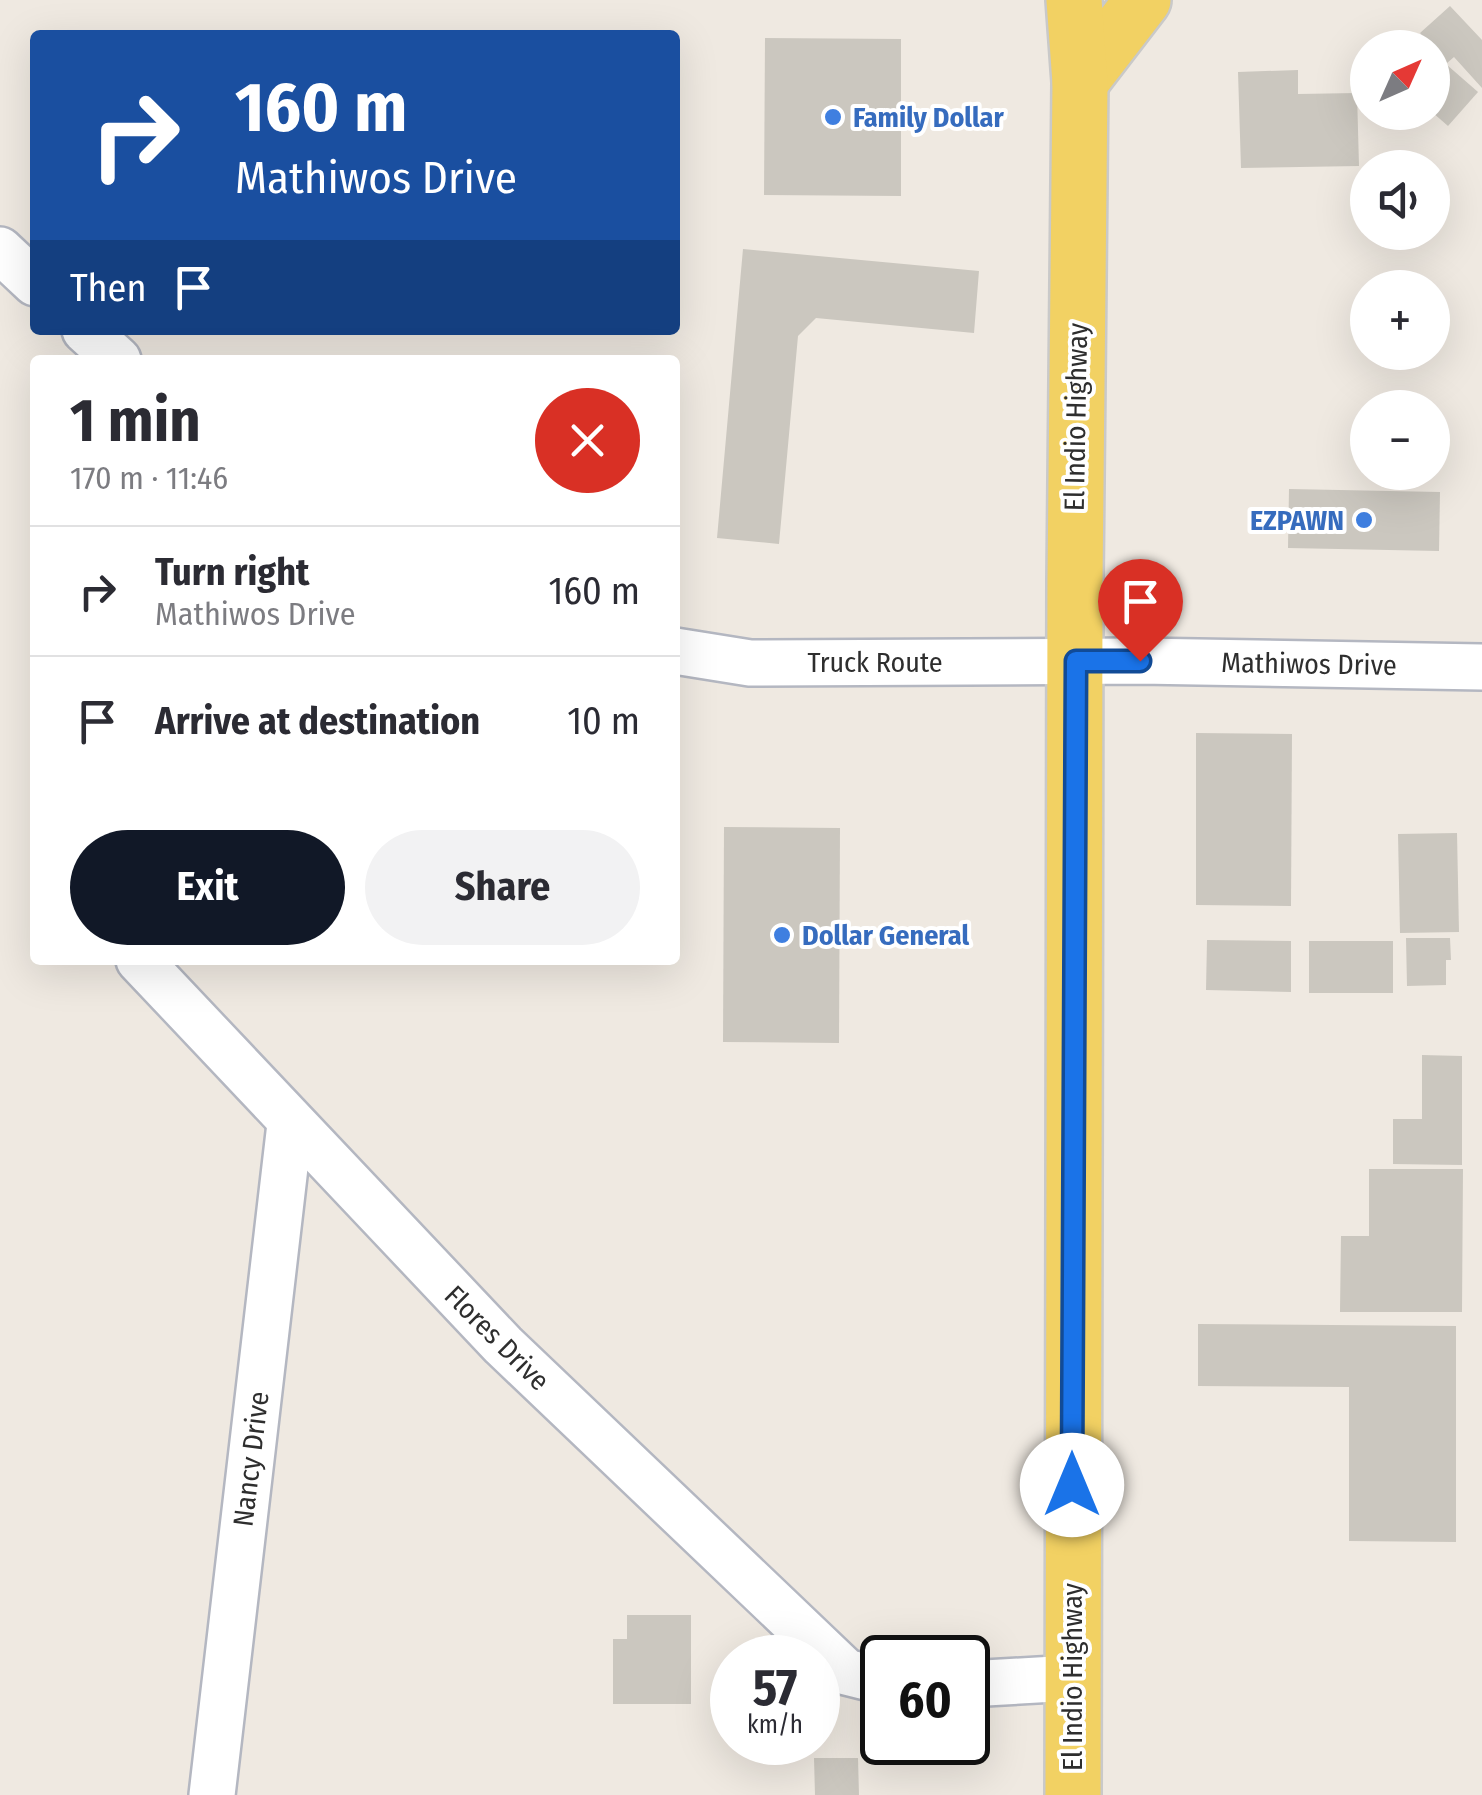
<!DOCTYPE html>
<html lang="en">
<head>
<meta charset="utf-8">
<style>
  body { margin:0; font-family:"Fira Sans Condensed",sans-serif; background:#f2f2f3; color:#2b2b33; height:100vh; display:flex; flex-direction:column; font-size:38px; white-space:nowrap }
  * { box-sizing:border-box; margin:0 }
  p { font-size:32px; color:#7c7c81 }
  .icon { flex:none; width:55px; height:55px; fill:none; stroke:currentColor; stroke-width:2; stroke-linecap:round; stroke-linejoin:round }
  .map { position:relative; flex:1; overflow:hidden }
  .sheet { position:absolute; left:30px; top:355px; width:650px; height:610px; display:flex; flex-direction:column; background:#fff; border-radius:10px; box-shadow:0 10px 40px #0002 }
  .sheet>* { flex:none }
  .top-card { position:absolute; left:30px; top:30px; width:650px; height:305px; border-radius:10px; box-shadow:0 10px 40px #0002; background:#1a4fa0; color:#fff; overflow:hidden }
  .needle { width:65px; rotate:45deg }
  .tools { position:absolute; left:1350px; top:30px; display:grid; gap:20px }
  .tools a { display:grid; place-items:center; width:100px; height:100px; border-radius:50%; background:#fff; box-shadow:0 10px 40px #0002; font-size:50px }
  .speed { position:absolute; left:710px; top:1635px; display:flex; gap:20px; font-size:50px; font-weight:700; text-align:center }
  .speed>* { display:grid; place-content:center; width:130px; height:130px; border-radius:50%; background:#fff; box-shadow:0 10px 40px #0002; line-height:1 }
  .speed small { font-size:25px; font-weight:400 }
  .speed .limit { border:5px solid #111; border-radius:15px; background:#fff; color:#111 }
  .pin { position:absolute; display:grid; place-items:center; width:85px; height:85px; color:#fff; margin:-102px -42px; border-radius:50% 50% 50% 0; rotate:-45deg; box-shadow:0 0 10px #0007 }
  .pin .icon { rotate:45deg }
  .me { position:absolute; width:110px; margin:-55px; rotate:0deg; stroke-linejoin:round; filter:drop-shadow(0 0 8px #0008) }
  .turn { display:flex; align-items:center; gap:35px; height:210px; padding:0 40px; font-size:45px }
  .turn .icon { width:130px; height:130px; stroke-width:2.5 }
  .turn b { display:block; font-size:70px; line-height:85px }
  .then { display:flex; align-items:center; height:95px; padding:0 40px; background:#0003; gap:20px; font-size:38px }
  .round { display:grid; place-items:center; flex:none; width:105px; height:105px; border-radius:52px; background:#f2f2f3 }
  .overview { display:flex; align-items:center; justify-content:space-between; height:170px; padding:0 40px }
  h1 { font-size:60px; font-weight:700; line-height:75px }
  .primary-button { display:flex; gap:20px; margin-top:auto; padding:20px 40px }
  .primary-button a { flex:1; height:115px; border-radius:60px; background:#111827; color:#fff; font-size:40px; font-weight:700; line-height:115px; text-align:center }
  .primary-button a+a { background:#f2f2f3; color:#2b2b33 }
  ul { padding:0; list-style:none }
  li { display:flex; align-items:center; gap:30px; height:130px; padding:0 40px; border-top:2px solid #e1e1e2 }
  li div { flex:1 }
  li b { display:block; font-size:38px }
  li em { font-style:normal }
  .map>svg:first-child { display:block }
  .building { fill:#cbc7bf }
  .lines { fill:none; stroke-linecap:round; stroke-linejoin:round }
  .minor-casing { stroke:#b4b7c1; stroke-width:50 }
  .major-casing { stroke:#c9c9c9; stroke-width:60 }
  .minor { stroke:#fff; stroke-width:45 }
  .major { stroke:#f2d163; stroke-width:55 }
  .route-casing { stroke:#114b97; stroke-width:25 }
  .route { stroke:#1a73e8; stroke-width:18 }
  .shop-dot { fill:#3f7fe0; stroke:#fff; stroke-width:4 }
  .labels { text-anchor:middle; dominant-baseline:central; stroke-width:8; stroke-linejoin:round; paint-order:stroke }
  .shop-label { font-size:28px; font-weight:bold; fill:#366cbe; stroke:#fff; text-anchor:start }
  .street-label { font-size:28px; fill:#2e2e2e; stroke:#fff }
</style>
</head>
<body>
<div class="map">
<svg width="1482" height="1795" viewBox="0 0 1482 1795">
  <rect width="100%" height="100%" fill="#efe9e1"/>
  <g class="building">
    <path d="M1450,6L1482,40V88L1454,57L1447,63L1420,33Z"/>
    <path d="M765,38L901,39V196L764,195Z"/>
    <path d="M1439,58L1478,92L1448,126L1432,112V65Z"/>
    <path d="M1298,70V94L1357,93L1359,166L1241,168L1238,72Z"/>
    <path d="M743,249L979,271L974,333L816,318L798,336L779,544L717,538Z"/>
    <path d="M1289,489L1440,492L1439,551L1288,548Z"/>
    <path d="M1196,733L1292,734L1291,906L1196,905Z"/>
    <path d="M724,827L840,828L839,1043L723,1042Z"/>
    <path d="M1457,833L1459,932L1400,933L1398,834Z"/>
    <path d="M1406,938H1450L1451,960H1446V985L1407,986Z"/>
    <path d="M1207,940L1291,941V992L1206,990Z"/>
    <rect x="1309" y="941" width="84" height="52"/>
    <path d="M1422,1055L1462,1056V1165L1393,1164V1119H1422Z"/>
    <path d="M1369,1169H1463L1462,1312H1340L1341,1236H1369Z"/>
    <path d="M1198,1324L1456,1326V1542L1349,1541V1387L1198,1386Z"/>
    <path d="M627,1615H691V1704H613V1639H627Z"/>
    <path d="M968,1728H978V1756L949,1757V1742H968Z"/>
    <path d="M814,1758H858L859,1795H815Z"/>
  </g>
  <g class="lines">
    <defs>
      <g id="minor">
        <path d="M0,250L35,283"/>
        <path d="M85,330L118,360"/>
        <path d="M675,651L750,663L1140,661L1482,667"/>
        <path d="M139,960L503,1345L846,1672L882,1681"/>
        <path d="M968,1684L1072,1678"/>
        <path d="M212,1795L290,1124"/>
      </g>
      <g id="major">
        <path d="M1080,82L1143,0"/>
        <path d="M1073,1795L1075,580L1080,82L1074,0"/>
      </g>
    </defs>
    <use href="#minor" class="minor-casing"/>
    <use href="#major" class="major-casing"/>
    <use href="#minor" class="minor"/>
    <use href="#major" class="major"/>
  </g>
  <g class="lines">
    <defs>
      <path id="route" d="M1072,1485L1076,661H1140"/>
    </defs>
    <use href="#route" class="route-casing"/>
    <use href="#route" class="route"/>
  </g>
  <g class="shop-dot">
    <circle cx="833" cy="117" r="10"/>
    <circle cx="1364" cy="520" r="10"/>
    <circle cx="782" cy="935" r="10"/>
  </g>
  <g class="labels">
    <g class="shop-label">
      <text x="853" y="117">Family Dollar</text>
      <text x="1344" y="520" text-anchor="end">EZPAWN</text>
      <text x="802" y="935">Dollar General</text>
    </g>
    <g class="street-label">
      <text transform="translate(1076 417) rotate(-89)">El Indio Highway</text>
      <text x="875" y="662">Truck Route</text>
      <text transform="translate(1309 664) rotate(1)">Mathiwos Drive</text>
      <text transform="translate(497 1338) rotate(45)">Flores Drive</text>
      <text transform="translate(251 1459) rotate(-83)">Nancy Drive</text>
      <text transform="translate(1072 1677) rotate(-90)">El Indio Highway</text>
    </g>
  </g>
</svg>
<div class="tools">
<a><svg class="needle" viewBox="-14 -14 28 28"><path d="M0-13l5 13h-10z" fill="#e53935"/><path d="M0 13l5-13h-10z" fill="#7c7c81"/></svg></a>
<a><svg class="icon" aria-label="sound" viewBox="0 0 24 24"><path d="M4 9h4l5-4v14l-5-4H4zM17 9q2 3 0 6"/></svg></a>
<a>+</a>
<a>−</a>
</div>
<div class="speed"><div>57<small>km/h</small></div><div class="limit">60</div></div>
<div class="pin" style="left:1140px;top:661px;background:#d93025"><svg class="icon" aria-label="arrive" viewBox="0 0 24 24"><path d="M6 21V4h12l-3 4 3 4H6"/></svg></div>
<svg class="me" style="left:1072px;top:1485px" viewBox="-20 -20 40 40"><circle r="19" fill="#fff"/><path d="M0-13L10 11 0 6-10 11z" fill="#1a73e8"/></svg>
<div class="top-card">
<div class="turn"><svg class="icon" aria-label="right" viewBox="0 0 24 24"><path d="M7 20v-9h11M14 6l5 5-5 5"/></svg><div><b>160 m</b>Mathiwos Drive</div></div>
<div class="then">Then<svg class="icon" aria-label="arrive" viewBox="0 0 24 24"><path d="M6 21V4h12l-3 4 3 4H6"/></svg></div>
</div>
<section class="sheet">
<div class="overview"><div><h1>1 min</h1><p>170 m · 11:46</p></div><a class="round" style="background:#d93025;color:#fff"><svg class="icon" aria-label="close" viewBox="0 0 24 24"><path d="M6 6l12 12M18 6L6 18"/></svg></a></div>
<ul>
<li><svg class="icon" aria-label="right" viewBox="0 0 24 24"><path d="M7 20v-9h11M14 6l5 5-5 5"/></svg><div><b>Turn right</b><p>Mathiwos Drive</p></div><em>160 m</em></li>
<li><svg class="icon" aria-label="arrive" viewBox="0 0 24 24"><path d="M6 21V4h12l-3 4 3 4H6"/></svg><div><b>Arrive at destination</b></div><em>10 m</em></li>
</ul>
<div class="primary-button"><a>Exit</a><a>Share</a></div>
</section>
</div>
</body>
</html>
